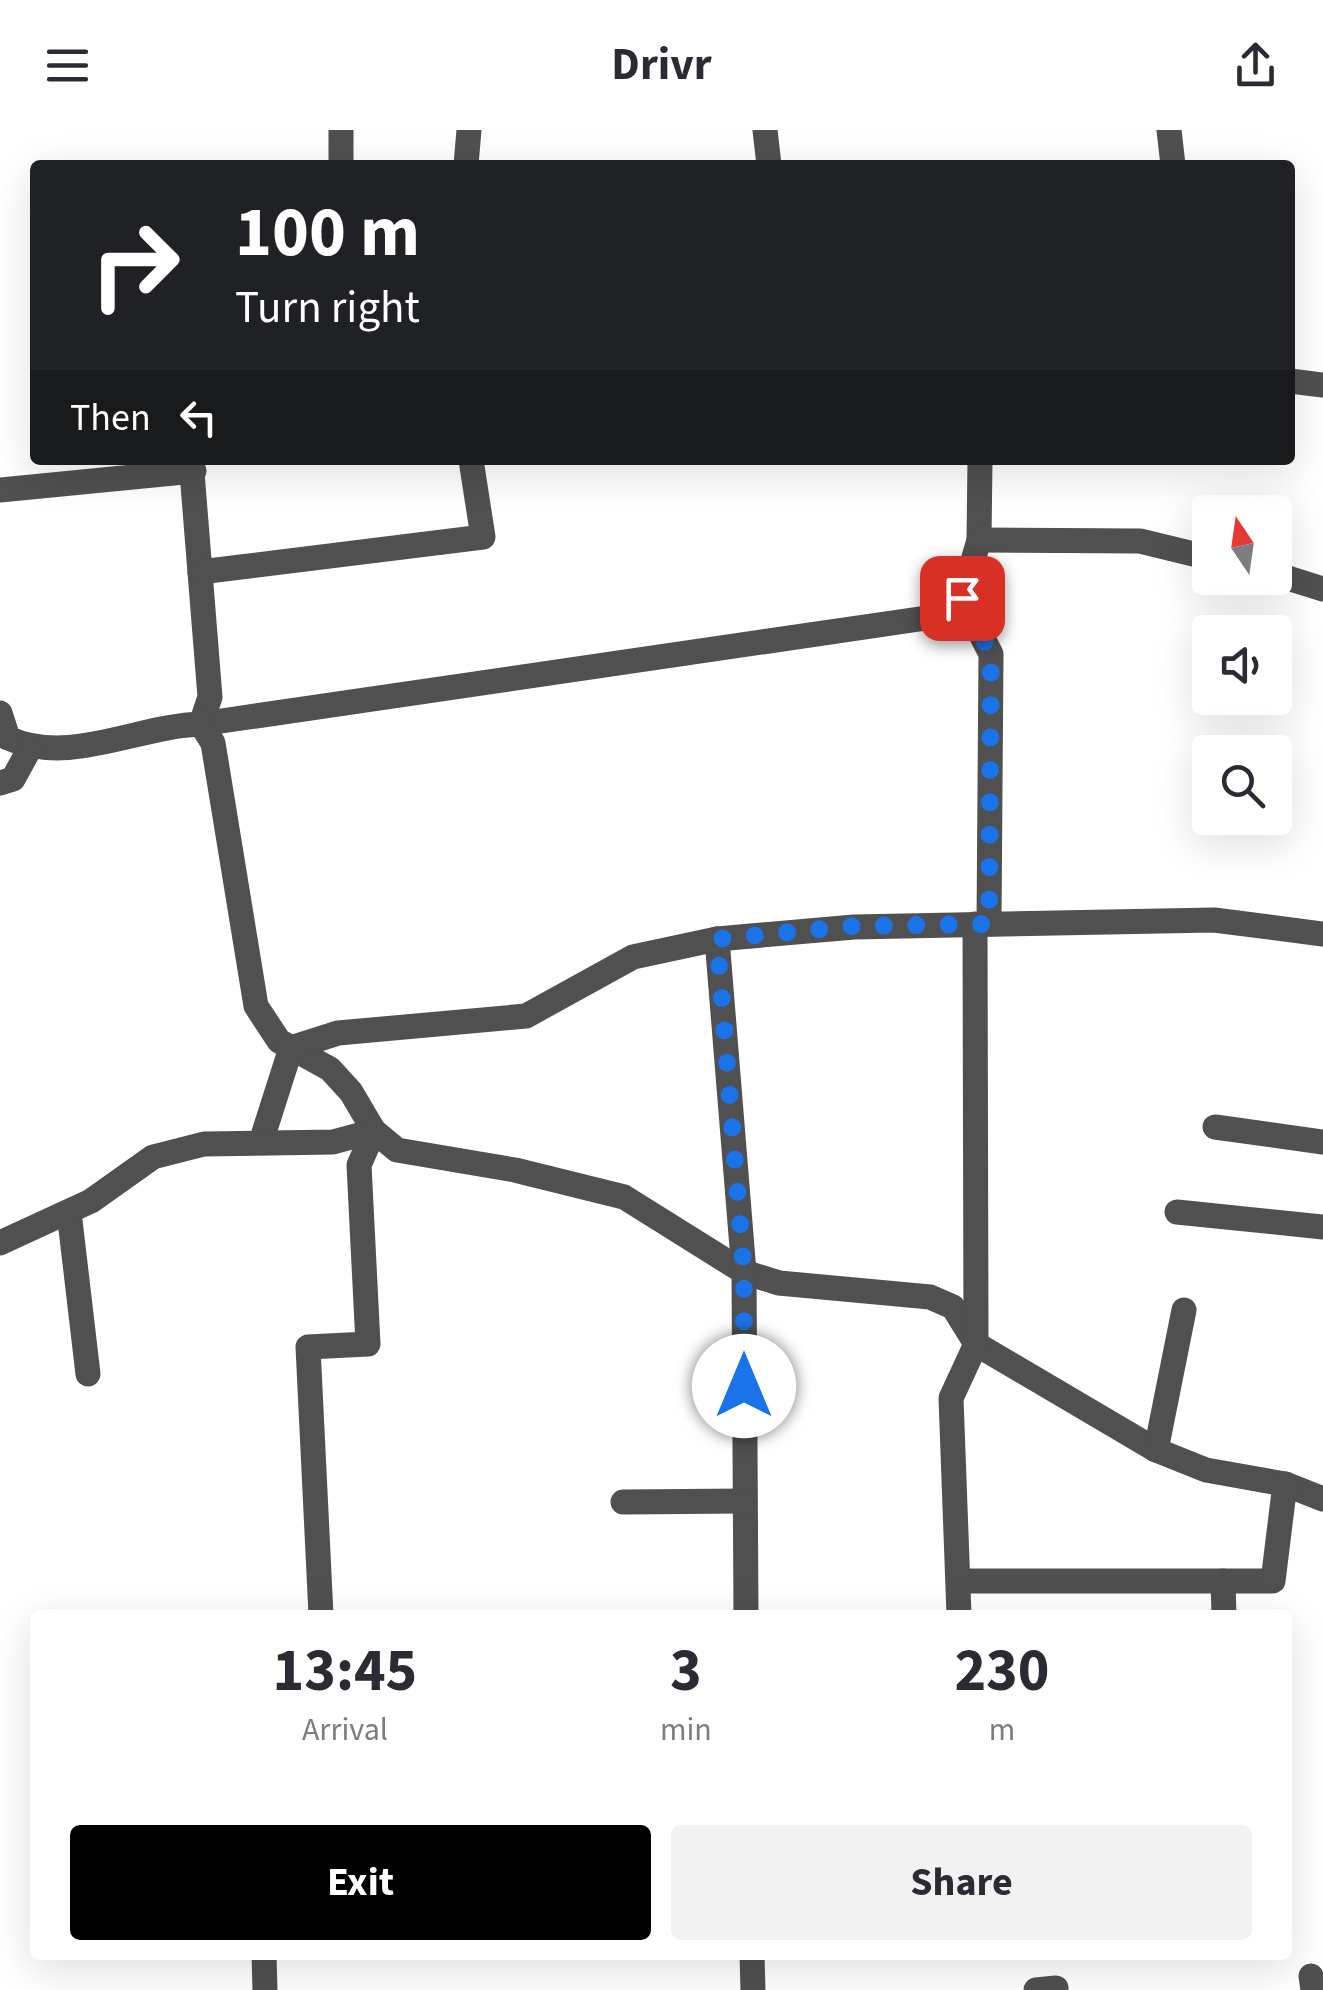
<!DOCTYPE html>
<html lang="en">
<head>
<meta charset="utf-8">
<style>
  body { margin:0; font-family:"Source Sans 3",sans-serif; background:#f2f2f3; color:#2b2b33; height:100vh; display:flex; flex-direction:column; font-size:38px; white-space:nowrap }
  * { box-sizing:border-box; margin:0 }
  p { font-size:32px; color:#7c7c81 }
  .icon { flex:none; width:55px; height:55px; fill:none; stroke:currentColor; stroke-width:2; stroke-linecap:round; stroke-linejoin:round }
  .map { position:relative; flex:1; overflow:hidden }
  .panel { position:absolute; left:30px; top:1480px; width:1262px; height:350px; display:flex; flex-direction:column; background:#fff; border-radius:10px; box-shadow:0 10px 40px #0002 }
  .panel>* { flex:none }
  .guide { position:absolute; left:30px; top:30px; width:1265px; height:305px; border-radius:10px; box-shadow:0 10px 40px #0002; background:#202124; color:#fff; overflow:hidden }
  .needle { width:65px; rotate:347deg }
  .fabs { position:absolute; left:1192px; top:365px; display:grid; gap:20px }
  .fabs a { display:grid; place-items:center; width:100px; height:100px; border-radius:10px; background:#fff; box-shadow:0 10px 40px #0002; font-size:50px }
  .pin { position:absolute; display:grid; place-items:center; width:85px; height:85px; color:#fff; margin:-42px; border-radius:20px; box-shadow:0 5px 15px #0006 }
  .me { position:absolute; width:110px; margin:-55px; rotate:0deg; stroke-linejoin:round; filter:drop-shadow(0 0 8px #0008) }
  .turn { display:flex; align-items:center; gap:35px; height:210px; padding:0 40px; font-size:45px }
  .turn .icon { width:130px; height:130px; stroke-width:2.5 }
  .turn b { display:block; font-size:70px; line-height:85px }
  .then { display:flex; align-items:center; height:95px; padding:0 40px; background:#0003; gap:20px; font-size:38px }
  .eta { display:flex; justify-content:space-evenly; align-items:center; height:170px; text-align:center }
  .eta b { font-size:60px; font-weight:700; line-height:70px }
  .action { display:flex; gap:20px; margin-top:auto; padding:20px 40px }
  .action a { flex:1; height:115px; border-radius:10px; background:#000; color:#fff; font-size:40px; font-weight:700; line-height:115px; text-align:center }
  .action a+a { background:#f2f2f3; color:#2b2b33 }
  header { display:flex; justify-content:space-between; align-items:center; height:130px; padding:0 40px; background:#fff; font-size:45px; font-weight:700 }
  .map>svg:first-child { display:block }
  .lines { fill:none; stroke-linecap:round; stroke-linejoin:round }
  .minor { stroke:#505050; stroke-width:25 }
  .route { stroke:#1a73e8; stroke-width:18; stroke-dasharray:0 32.4 }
</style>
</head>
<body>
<header><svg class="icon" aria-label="menu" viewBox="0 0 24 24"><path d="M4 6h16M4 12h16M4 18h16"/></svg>Drivr<svg class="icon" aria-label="share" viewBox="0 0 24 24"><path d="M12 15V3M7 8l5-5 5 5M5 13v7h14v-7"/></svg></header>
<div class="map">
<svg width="1323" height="1860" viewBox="0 0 1323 1860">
  <rect width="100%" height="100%" fill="#fff"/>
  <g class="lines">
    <g class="minor">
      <path d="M341,0V35"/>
      <path d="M765,0L769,35"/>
      <path d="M1169,0L1173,35"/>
      <path d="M466,35L469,0"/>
      <path d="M1290,251L1323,255"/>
      <path d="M191,330L210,567L201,594L933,487L962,468L979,410L980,330"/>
      <path d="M0,360L194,341"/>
      <path d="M979,410L1140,411L1210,428"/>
      <path d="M200,442L483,407L471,330"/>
      <path d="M1275,444L1323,459"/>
      <path d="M962,468L991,524L989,793"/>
      <path d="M0,583L8,608C69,636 137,596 201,594L213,613L256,876L279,911L330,939L351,962L374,1001L397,1020L515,1040L624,1067L744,1142L779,1153L930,1167L953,1177L976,1214L1156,1320L1206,1340L1285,1354L1323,1369"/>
      <path d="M0,653L13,649L30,618"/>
      <path d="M717,809L744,1142L746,1485"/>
      <path d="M1215,997L1323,1012"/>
      <path d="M261,1012L291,918L338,903L526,886L633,827L717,809L854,797L1214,790L1323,804"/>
      <path d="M69,1082L88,1244"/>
      <path d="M1177,1082L1323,1097"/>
      <path d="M0,1113L91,1071L153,1027L204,1014L333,1012L374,1001"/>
      <path d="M1156,1320L1184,1180"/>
      <path d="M623,1372L745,1371"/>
      <path d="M959,1451H1273L1285,1354"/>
      <path d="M1223,1451L1224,1485"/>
      <path d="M321,1485L308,1217L368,1214L359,1035L374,1001"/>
      <path d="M959,1485L951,1268L976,1214L975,794"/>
      <path d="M264,1825L265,1860"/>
      <path d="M752,1825L753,1860"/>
      <path d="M1311,1846L1313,1860"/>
      <path d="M1036,1860L1056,1858"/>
    </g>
  </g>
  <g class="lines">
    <path class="route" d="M744,1256V1142L717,809L854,796L989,794L991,524L962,468"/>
  </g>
</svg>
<div class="fabs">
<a><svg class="needle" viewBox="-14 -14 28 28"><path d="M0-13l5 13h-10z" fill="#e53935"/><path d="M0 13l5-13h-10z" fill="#7c7c81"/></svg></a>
<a><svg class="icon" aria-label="sound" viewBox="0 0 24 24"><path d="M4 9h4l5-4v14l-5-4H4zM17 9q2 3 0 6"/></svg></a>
<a><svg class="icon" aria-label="search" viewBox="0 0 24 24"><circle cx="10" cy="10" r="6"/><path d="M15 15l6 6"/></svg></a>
</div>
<div class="pin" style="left:962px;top:468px;background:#d93025"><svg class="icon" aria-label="arrive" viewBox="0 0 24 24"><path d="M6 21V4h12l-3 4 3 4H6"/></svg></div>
<svg class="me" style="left:744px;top:1256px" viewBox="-20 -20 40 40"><circle r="19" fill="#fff"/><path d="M0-13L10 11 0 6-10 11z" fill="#1a73e8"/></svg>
<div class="guide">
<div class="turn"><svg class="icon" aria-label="right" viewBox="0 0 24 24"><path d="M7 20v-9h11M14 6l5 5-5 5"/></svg><div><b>100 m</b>Turn right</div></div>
<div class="then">Then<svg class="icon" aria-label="left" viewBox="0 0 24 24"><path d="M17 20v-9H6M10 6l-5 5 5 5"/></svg></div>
</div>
<section class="panel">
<div class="eta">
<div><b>13:45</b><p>Arrival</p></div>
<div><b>3</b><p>min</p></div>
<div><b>230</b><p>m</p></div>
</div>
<div class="action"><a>Exit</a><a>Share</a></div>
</section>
</div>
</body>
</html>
